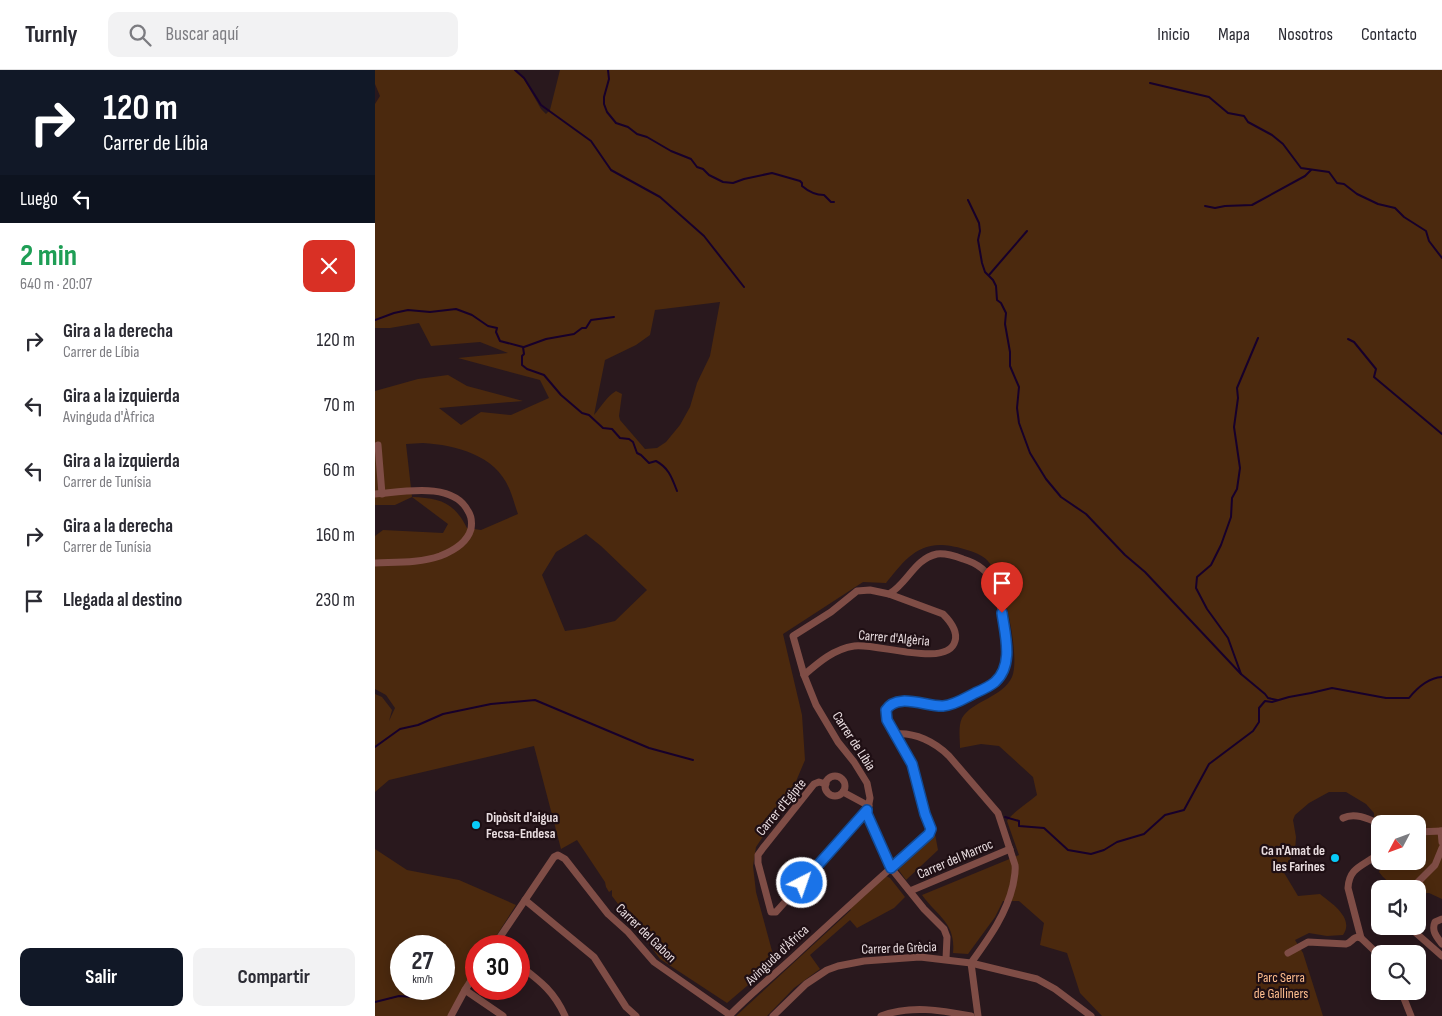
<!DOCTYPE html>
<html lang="es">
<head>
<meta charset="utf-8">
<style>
  body { margin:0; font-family:"Sofia Sans Condensed",sans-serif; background:#f2f2f3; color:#2b2b33; height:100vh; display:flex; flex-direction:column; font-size:19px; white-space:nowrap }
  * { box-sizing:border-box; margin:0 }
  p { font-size:16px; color:#7c7c81 }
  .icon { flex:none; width:28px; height:28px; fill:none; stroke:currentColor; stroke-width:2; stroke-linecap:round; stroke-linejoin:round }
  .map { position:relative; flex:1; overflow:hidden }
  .drawer { display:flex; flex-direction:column; background:#fff; width:375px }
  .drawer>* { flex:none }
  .guide { background:#111827; color:#fff; overflow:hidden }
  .needle { width:32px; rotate:229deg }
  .buttons { position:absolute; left:996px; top:745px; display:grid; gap:10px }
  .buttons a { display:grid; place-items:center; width:55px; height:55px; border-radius:10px; background:#fff; box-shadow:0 2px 12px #0003; font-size:25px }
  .speed { position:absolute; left:15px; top:865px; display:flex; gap:10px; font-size:25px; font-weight:700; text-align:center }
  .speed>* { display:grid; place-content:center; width:65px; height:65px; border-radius:50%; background:#fff; box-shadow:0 2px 12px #0003; line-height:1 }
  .speed small { font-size:12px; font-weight:400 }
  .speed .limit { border:8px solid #d22; background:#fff; color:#111 }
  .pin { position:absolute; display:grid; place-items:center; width:42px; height:42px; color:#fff; margin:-51px -21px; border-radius:50% 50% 50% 0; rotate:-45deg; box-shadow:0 0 5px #0007 }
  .pin .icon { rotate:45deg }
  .me { position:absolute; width:55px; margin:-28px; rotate:41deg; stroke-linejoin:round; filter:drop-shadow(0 0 4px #0008) }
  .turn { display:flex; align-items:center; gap:18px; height:105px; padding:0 20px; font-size:22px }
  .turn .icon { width:65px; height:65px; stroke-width:2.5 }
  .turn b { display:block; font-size:35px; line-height:42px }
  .then { display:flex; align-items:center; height:48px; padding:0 20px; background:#0003; gap:10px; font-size:19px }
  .round { display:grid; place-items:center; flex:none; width:52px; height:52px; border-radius:10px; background:#f2f2f3 }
  .head { display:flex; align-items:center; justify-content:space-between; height:85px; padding:0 20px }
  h1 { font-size:30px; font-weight:700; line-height:38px; color:#1e9e55 }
  .cta { display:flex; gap:10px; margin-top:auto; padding:10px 20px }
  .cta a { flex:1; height:58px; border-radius:10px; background:#111827; color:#fff; font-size:20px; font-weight:700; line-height:58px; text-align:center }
  .cta a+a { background:#f2f2f3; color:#2b2b33 }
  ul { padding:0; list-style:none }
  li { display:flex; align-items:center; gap:15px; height:65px; padding:0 20px }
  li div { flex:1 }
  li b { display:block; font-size:19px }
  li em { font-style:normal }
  header { display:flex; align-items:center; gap:30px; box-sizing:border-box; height:70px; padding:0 25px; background:#fff; border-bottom:1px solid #e1e1e2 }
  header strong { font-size:24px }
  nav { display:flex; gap:28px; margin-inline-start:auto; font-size:18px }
  .search { width:350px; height:45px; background:#f2f2f3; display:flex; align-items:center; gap:12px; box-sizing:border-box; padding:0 18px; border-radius:10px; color:#7c7c81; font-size:19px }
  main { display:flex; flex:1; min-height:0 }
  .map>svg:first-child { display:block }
  .green { fill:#4b290e; fill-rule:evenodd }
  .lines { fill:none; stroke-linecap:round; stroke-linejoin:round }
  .stream { stroke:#17002b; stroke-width:2 }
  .minor { stroke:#7f4d46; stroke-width:7 }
  .route-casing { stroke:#114b97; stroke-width:12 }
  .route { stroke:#1a73e8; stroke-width:9 }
  .poi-dot { fill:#08cbf9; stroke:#1f0f14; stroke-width:2 }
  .labels { text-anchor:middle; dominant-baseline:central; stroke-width:4.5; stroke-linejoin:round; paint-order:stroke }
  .street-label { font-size:14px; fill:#e8dcdf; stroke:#1f0f14 }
  .poi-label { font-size:14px; font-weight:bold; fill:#e8dcdf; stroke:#1f0f14; text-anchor:start }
  .park-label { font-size:14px; fill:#febd8e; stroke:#1f0f14 }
</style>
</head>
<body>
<header>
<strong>Turnly</strong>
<div class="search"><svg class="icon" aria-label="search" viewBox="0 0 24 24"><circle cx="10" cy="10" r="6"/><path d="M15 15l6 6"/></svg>Buscar aquí</div>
<nav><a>Inicio</a><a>Mapa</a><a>Nosotros</a><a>Contacto</a></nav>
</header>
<main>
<section class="drawer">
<div class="guide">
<div class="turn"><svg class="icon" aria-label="right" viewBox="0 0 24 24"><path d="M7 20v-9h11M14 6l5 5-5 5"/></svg><div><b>120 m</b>Carrer de Líbia</div></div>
<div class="then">Luego<svg class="icon" aria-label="left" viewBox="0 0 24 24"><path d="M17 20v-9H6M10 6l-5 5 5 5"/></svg></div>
</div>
<div class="head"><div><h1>2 min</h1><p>640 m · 20:07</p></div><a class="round" style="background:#d93025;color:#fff"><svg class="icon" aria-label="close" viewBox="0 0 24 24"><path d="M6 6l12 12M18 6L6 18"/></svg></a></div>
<ul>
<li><svg class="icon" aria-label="right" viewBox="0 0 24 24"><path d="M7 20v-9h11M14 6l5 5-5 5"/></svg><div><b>Gira a la derecha</b><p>Carrer de Líbia</p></div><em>120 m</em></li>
<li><svg class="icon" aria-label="left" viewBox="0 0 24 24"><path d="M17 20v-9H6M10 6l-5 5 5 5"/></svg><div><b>Gira a la izquierda</b><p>Avinguda d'Àfrica</p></div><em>70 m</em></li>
<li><svg class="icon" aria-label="left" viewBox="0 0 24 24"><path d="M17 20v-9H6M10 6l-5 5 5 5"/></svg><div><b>Gira a la izquierda</b><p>Carrer de Tunísia</p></div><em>60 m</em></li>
<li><svg class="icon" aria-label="right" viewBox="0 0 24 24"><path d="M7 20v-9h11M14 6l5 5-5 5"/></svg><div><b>Gira a la derecha</b><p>Carrer de Tunísia</p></div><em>160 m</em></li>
<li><svg class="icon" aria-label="arrive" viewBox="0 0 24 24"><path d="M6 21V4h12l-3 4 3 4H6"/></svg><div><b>Llegada al destino</b></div><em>230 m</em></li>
</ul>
<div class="cta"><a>Salir</a><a>Compartir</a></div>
</section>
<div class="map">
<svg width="1067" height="946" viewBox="0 0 1067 946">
  <rect width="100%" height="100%" fill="#29181d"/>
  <g class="green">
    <path d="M0,0H139L149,9L166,39L171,44L175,40L185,0H1067V829L1054,823H1043L1042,819C1027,819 1013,815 1004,802L1008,791H1042V754H1005V777L1000,768L999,743L991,734L971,722H954L934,733L920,745L918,750L921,767L920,781L908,801L923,826L945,824C956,833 980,848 968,865L952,866L934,863L920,870L928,883L948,946H727L705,923L692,883L665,875L669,853L644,831H628L620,847L593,884L578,883C581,853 563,847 547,825L644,785L632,751C639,741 653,733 662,725L658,707L624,676L606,674L585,678C585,669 583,656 587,648C597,631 628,627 637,607C646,586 628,506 612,490C603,481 577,475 565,475C539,475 526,495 511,513L488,512L408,564L427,645L430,690L414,728L381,777L378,796L381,822L400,892L352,933L285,889L237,826V820L234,822L231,817L230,812L202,770L186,779L159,676L14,710L0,722V624L7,627L17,640L14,651L20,638L11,625L0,619V466L8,460L68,463L73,454L37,427L20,435H0V321L43,309L73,305L92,316L148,331L64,338L86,355L106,342L136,345L174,328L165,310L83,288L133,283L105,272L56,276L44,253L15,258H0V34L5,26L0,14ZM345,232L335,286L322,313L315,337L305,355L291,372L282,378L270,379L245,350L244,346L247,324L241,321C232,326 226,337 219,345L230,290L261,275L275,265L280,240ZM48,373C81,375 120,385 134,418C138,427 140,436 143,444L106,460L92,458C79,432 64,428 37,427L31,374ZM211,464L226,476L272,520L240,551L210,558L190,561L167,505L181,482Z"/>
    <path d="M560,764L563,780L531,810L523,799L524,796Z"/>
    <path d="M0,779L32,800L84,810L141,835L115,876H101V898L73,946H0ZM26,876H69V919H26Z"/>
    <path d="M511,806L515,808L530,827L519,838L482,858L475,850L435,885L445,899L419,918L392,946H361L476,840L475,839Z"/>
  </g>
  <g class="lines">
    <g class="stream">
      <path d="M140,0L149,8L166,35L216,71L236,100L285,127L329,166L369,217"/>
      <path d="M233,0L234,9L229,27V34L232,42L241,53L253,57L262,64L272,67L296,81L316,89L322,97L328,99L334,105L348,112L358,113L369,109L397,103L425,111L427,113V116C434,122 441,125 449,125L456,132H459"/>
      <path d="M775,13L834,27L853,43L869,46L873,52L897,65L908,74L926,98L954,102L962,113L969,114L982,124L1003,134L1020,138L1029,147L1051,161L1054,171L1067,188"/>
      <path d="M593,130L604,153L605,161L603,170L607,193L610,202L618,210L621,216L622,230L626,233L631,243L630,254L635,282V296L644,317L642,338L644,353L655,383L671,409L686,427L711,444L750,485L770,502L866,604"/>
      <path d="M830,136L840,138L850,136L877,135L930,106L936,100"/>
      <path d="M614,205L652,161"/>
      <path d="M0,250L19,243L33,240L55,242L81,239L97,245L113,256L122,258L121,262L125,271L148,277L149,284L147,286V295L152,299L169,305L186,325L207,343L214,345L228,358L237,359L245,368L254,369L258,372L262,383L266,385L274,393L281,391C294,398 297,408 302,421"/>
      <path d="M883,268L862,318L863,328L859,357L865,398L862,419L857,428L856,447L846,475L836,495L822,507L821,518L832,539L853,568L866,604L890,624L893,628L902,630"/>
      <path d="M973,269L979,272L1001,299L999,307L1067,364"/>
      <path d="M149,277L171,269L199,264L207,258H211L216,250L239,247"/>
      <path d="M0,677L25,659L43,655L68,644L116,634L160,630L274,678L318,690"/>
      <path d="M630,747L644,751V756L669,758L693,780L716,784L729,780L742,772L769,764L790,745L809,740L834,694L878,661L884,652V638L890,631L897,632L914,627L936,623L957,618L1011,628H1034C1042,618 1053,608 1067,607"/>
      <path d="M0,932L24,926L51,928"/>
    </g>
    <g class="minor">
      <path d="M3,375L7,424"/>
      <path d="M0,424C27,422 78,411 93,441C97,447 97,453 96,459C92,473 78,481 65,486C45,493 21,492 0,493"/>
      <path d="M429,605C444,592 459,579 479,576C499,572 573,599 580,571C583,561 575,551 568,544L514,524"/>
      <path d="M520,664C540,662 560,672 574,686L623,743L640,795C641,802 639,808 638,815C631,845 614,868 596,893L603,946"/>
      <circle cx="460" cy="716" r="10"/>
      <path d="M451,714L444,712L439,714L388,778L383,785V793L396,842H401L492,740"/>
      <path d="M468,722L494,736"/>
      <path d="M968,748C980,742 994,749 1005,754"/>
      <path d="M1066,761L1067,772"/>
      <path d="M1042,762L1067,761"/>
      <path d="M998,788C984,797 974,800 973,818L986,868L1005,886"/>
      <path d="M1036,819L1060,795L1067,778"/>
      <path d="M535,821L635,779"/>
      <path d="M150,830L219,887L251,937L261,946"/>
      <path d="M1067,849L1060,852C1056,861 1062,867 1067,874"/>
      <path d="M1033,856L1067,886"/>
      <path d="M119,876L179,787L183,785L190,789L233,844L253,862L279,892L355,945"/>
      <path d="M913,883L933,872L971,874C977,873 978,865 986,868"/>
      <path d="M144,895C165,911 179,921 190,946"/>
      <path d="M90,920L128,946"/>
      <path d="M1026,921L1036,946"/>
      <path d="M76,946L90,920L101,903"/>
      <path d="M354,946C377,922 403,902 427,879C469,840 511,802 554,764L556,761L537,694L512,650L511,640C521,622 552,637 568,636C583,635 620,616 627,604C634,590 631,573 629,559C625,528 623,499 588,489C580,486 571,483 562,484C539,489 533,513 514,524L495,520L482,521L456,542L418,566L429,605L441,635L463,672L479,692L492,713L495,728L492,744L516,798L549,839L569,859L572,867L571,889"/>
      <path d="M398,946L431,914L452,900L463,896L489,891L545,887L596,893L662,909L680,919L716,946"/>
      <path d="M506,946C535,935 566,940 596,946"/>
    </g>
  </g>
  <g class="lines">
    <defs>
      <path id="route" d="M427,813L492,740V744L516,798L554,764L556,759L550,744L537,694L512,650L511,640C522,622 552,637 568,636C580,635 590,628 600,623C607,620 614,617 620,612C639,595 630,565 627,543"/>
    </defs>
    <use href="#route" class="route-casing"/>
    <use href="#route" class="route"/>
  </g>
  <g class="poi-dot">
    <circle cx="101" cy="755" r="5"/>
    <circle cx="960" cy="788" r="5"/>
  </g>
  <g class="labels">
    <g class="street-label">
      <text transform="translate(519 568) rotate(5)">Carrer d'Algèria</text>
      <text transform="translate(479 671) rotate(57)">Carrer de Líbia</text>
      <text transform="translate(406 737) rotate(-50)">Carrer d'Egipte</text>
      <text transform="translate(580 789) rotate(-23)">Carrer del Marroc</text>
      <text transform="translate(271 863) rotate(44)">Carrer del Gabon</text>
      <text transform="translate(524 878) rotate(-2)">Carrer de Grècia</text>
      <text transform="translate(402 885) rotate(-43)">Avinguda d'Àfrica</text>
    </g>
    <g class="poi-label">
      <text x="111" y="747">Dipòsit d'aigua<tspan x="111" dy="16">Fecsa-Endesa</tspan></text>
      <text x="950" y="780" text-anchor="end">Ca n'Amat de<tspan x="950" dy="16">les Farines</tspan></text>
    </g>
    <g class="park-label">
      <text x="906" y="907">Parc Serra<tspan x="906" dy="16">de Galliners</tspan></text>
    </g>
  </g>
</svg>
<div class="buttons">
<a><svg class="needle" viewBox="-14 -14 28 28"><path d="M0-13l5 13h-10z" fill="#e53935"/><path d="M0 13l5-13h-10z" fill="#7c7c81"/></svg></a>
<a><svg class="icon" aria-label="sound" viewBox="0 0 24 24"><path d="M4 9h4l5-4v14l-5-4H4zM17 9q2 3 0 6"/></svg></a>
<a><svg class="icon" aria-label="search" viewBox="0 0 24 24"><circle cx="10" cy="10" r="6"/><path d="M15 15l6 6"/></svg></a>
</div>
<div class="speed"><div>27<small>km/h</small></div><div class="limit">30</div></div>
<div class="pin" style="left:627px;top:543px;background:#d93025"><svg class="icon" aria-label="arrive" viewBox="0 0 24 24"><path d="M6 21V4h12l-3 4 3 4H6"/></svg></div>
<svg class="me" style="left:427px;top:813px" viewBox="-20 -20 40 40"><circle r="17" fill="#1a73e8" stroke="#fff" stroke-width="3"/><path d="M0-11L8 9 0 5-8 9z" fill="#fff"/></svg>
</div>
</main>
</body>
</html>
